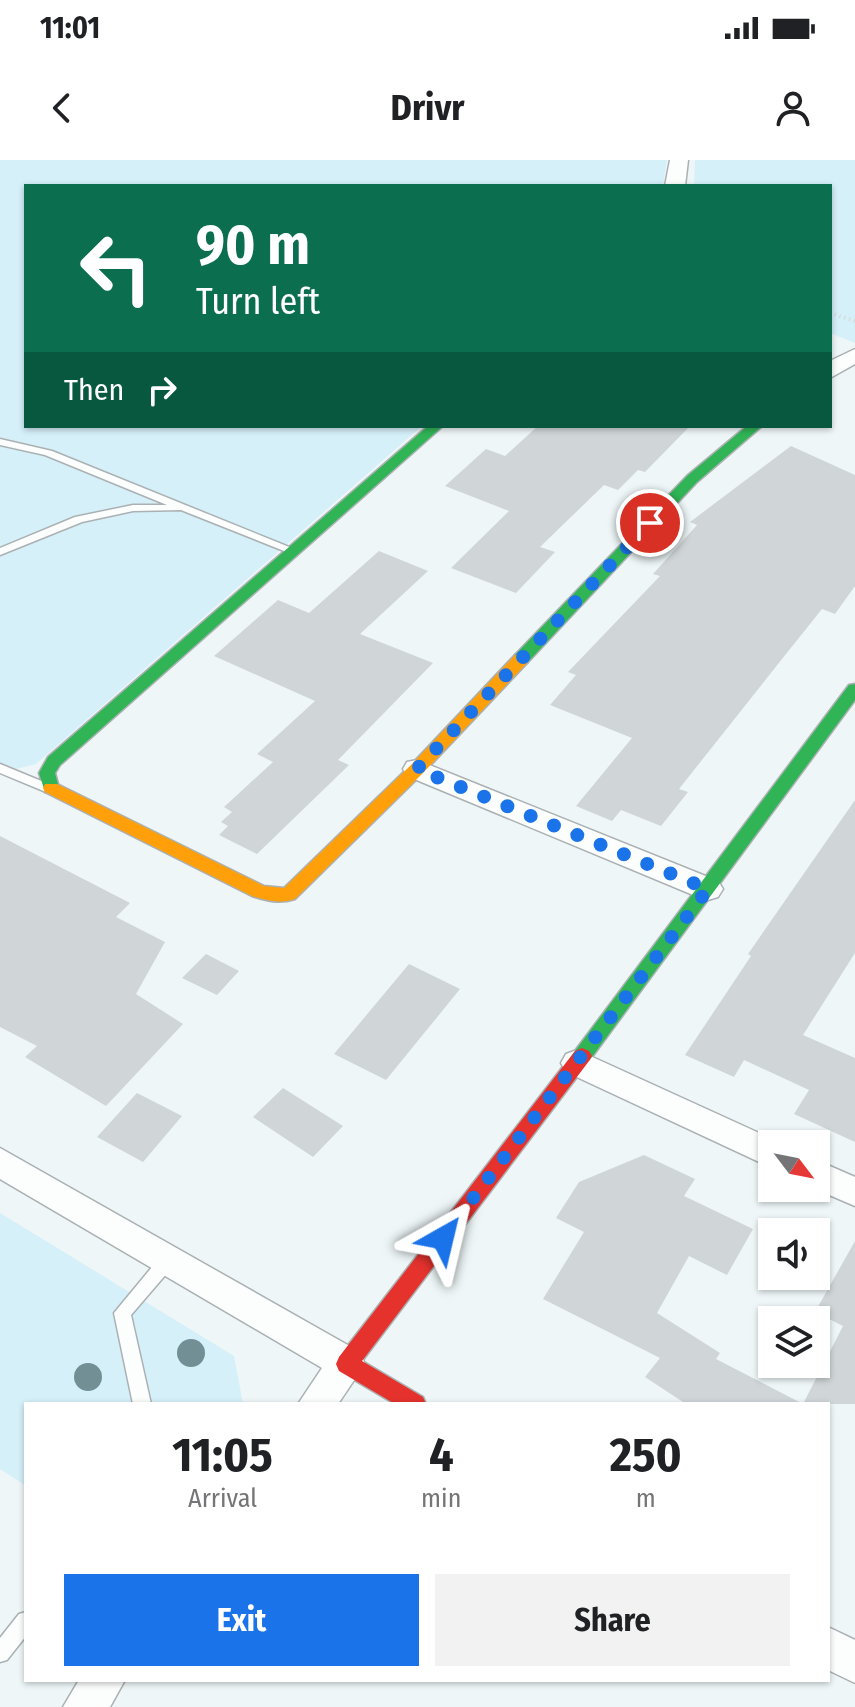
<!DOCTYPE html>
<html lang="en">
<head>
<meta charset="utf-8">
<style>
  body { margin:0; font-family:"Fira Sans Condensed",sans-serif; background:#f2f2f2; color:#202124; height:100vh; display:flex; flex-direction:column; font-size:30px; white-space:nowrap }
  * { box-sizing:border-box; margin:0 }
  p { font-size:26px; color:#757577 }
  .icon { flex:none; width:44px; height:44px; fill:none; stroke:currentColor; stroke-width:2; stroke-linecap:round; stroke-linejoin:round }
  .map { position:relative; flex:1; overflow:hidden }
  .details { position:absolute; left:24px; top:1242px; width:806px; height:280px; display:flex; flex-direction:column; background:#fff; border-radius:0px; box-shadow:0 2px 6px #0004 }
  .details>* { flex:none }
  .hud { position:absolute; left:24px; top:24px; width:808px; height:244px; border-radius:0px; box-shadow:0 2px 6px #0004; background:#0b6e4f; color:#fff; overflow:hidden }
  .needle { width:52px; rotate:122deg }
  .tools { position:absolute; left:758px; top:970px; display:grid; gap:16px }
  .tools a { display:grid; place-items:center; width:72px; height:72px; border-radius:0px; background:#fff; box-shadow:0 2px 6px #0004; font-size:40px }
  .pin { position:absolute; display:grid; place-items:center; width:68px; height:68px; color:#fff; margin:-34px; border:4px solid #fff; border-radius:50%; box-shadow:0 2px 8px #0007 }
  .me { position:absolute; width:88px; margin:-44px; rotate:37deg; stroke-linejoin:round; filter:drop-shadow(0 0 6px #0008) }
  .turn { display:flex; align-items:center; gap:28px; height:168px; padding:0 40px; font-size:36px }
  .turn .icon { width:104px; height:104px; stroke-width:2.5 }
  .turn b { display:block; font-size:56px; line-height:68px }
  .then { display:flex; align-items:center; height:76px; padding:0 40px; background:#0003; gap:16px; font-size:30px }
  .eta { display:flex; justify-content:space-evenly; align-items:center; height:136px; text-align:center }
  .eta b { font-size:48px; font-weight:700; line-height:56px }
  .cta { display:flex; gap:16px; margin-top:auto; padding:16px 40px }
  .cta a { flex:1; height:92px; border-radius:0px; background:#1a73e8; color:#fff; font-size:32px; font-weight:700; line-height:92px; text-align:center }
  .cta a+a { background:#f2f2f2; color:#202124 }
  .status { display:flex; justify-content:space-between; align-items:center; height:56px; padding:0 40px; background:#fff; direction:ltr }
  .status svg { height:22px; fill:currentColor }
  header { display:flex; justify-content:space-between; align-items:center; height:104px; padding:0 40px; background:#fff; font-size:36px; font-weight:700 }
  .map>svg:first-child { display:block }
  .green { fill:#d5f0f9 }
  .building { fill:#d0d6d8 }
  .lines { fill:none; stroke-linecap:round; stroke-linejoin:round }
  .lane-casing { stroke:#abb1b3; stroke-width:3 }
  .street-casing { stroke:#abb1b3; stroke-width:3 }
  .fast-casing { stroke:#abb1b3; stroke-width:3 }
  .slow-casing { stroke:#abb1b3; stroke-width:3 }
  .jam-casing { stroke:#abb1b3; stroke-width:3 }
  .path { stroke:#d1d4d4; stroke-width:4; stroke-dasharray:1 4; stroke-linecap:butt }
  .lane { fill:#fcfefe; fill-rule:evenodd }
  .street { fill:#fcfefe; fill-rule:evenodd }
  .fast { fill:#30b455; fill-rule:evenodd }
  .slow { fill:#ff9f0a; fill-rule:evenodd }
  .jam { fill:#e5322d; fill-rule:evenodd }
  .tree { fill:#738f96 }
  .route { stroke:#1a73e8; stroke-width:14; stroke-dasharray:0 25.2 }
</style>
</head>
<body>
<div class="status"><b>11:01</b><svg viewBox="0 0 49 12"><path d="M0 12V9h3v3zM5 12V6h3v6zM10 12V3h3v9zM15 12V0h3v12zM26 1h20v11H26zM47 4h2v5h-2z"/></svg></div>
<header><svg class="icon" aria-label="back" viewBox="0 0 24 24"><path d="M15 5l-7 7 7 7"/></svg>Drivr<svg class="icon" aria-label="person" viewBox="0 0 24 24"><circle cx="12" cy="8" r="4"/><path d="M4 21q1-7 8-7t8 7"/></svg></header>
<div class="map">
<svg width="855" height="1547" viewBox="0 0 855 1547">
  <rect width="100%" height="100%" fill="#eef6f8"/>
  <g class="green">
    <path d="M0,0H667L663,26H26V266H422L36,604L0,613Z"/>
    <path d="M695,0H855V183L830,173V26H694Z"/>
    <path d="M0,1053L234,1196L243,1244H26V1326L0,1309Z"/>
  </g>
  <g class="building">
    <path d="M538,266H690L645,312L638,310L618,330L604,325L540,387L555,392L516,433L451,408L509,351L445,326L486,289L505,296Z"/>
    <path d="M791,286L855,315V426L835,454L822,449L778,504L679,629L688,632L661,666L621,650L612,661L576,646L632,578L550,545L576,515L568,512L660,416L653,414L697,365L690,362Z"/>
    <path d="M379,391L428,411L360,474L433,503L338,600L349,605L257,694L219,675L228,666L221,662L232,652L224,647L273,602L257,594L315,541L214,496L278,440L309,453Z"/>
    <path d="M855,640V793L803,875L855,898V982L794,954L809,930L744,900L734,917L685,895L751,796L748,794Z"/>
    <path d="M0,676L130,743L116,757L165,782L136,834L183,864L106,946L25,897L37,886L0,867Z"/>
    <path d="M206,794L239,811L217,835L182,818Z"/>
    <path d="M409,804L460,829L386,920L334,894Z"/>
    <path d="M283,928L343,966L313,997L253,957Z"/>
    <path d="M137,933L182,956L143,1002L97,977Z"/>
    <path d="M644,995L695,1019L684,1036L753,1069L727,1115L689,1096L657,1153L720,1193L716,1199L803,1244L843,1166L815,1152L855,1081V1244H686L645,1217L660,1198L543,1139L584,1072L556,1058L579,1022Z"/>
  </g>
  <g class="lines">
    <defs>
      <g id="lane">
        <path d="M0,279L52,291L299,391L297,393H289L181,350L133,351L82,362L0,395V388L75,357L133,345H167L45,295L0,285Z"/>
        <path d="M0,604L51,625L53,628L46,632L0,613Z"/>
        <path d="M168,1093L174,1095L176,1100L174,1105L131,1155L151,1244H133L114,1153L162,1095Z"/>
        <path d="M26,1452V1476L7,1500L0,1502V1478L19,1454Z"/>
      </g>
      <g id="street">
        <path d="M670,0H688L685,26H665Z"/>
        <path d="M855,189V204L830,218V201Z"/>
        <path d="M417,600L718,721L723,729L718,737L708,740L698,737L407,616L403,609L407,602Z"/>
        <path d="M577,890L783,984H772V1008L566,912L561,903L566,894Z"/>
        <path d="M0,988L360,1192L365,1204L338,1244H298L322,1208L0,1019Z"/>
        <path d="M816,1000L855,1017V1046L813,1028H816Z"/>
        <path d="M828,1467L855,1480V1523L828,1510Z"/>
        <path d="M79,1520H125L110,1547H63Z"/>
      </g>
      <g id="fast">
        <path d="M428,266H443L60,605L55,613L59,628L57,632H45L39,613L48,597Z"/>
        <path d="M747,266H762L697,322L527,503H515L513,499L515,495L687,316Z"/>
        <path d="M855,524V540L589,901H575L572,896L575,891L849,525Z"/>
      </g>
      <path id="slow" d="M521,494L529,499L527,503L423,613L295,739C279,744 268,741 252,736L45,632L43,628L45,624H57L264,726L284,728L411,605L515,495Z"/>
      <path id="jam" d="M582,888L589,891L592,896L589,901L362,1201L423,1237L426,1244H395L339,1211L336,1204L339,1197L575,891Z"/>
    </defs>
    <use href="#lane" class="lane-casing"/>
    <use href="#street" class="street-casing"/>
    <use href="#fast" class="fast-casing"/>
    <use href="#slow" class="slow-casing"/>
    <use href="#jam" class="jam-casing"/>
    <path class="path" d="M830,153L855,161"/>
    <use href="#lane" class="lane"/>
    <use href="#street" class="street"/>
    <use href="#fast" class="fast"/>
    <use href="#slow" class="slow"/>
    <use href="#jam" class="jam"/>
  </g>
  <g class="tree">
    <circle cx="191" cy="1193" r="14"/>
    <circle cx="88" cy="1217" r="14"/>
  </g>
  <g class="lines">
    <path class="route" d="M443,1078L708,729L417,609L650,363"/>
  </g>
</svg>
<div class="tools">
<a><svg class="needle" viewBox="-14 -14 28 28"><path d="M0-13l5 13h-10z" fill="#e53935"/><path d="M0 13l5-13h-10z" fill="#757577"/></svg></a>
<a><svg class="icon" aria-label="sound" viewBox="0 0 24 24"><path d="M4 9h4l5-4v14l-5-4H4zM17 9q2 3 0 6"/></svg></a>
<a><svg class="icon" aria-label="layers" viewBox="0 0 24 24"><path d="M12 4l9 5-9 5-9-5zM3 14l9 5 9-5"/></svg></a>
</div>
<div class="pin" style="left:650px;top:363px;background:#d93025"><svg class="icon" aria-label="arrive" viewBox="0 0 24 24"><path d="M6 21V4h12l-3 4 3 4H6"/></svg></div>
<svg class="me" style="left:443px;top:1078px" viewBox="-20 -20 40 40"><path d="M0-17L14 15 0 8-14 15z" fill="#1a73e8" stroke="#fff" stroke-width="4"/></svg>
<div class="hud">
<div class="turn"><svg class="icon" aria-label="left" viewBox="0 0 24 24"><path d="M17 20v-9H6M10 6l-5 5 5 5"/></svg><div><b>90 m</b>Turn left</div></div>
<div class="then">Then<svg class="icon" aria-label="right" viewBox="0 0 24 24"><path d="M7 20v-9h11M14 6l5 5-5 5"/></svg></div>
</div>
<section class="details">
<div class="eta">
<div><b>11:05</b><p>Arrival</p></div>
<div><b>4</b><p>min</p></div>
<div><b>250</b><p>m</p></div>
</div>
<div class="cta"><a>Exit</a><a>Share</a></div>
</section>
</div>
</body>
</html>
